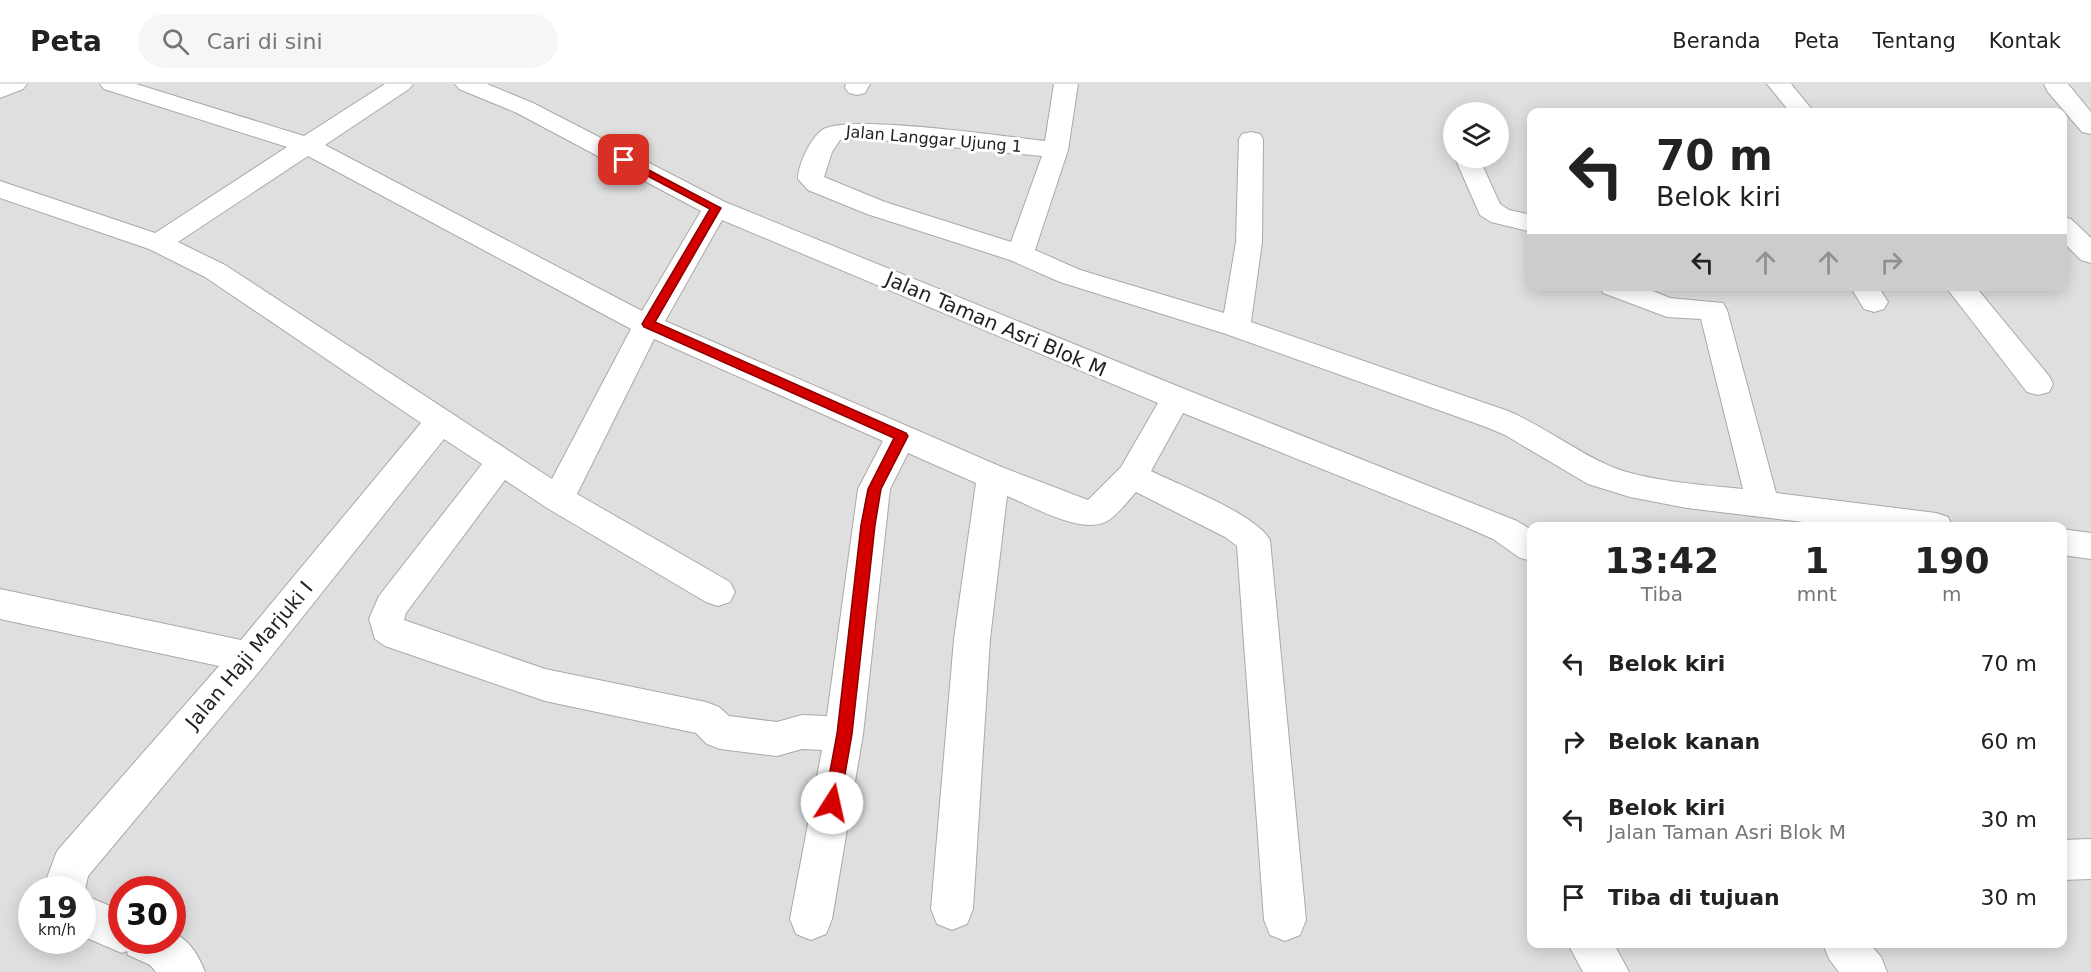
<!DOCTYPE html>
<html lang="id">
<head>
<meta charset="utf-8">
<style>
  body { margin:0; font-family:"DejaVu Sans",sans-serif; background:#f6f6f6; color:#222; height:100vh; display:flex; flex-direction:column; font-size:22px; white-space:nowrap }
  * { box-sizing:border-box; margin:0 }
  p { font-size:20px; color:#767676 }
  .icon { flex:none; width:33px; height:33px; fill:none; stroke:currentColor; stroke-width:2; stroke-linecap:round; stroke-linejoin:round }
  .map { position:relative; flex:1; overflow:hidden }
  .side { position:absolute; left:1527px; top:438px; width:540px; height:426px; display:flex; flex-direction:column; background:#fff; border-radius:12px; box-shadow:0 3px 15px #0003 }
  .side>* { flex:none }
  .guide { position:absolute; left:1527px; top:24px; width:540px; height:183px; border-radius:12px; box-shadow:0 3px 15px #0003; background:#fff; color:#222; overflow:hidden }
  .buttons { position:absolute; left:1443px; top:18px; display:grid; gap:12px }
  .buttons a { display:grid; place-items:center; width:66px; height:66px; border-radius:50%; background:#fff; box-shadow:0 3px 15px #0003; font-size:30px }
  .speed { position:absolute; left:18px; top:792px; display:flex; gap:12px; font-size:30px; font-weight:700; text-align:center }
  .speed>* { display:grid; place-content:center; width:78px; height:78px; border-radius:50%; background:#fff; box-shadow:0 3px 15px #0003; line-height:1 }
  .speed small { font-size:15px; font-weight:400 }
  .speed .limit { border:9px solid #d22; background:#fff; color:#111 }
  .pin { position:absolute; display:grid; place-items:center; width:51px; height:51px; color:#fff; margin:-26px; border-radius:12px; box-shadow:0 3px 9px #0006 }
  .me { position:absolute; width:66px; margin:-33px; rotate:10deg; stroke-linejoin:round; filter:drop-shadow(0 0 4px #0008) }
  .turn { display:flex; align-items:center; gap:21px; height:126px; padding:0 30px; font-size:27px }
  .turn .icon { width:78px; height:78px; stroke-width:2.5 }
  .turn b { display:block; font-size:42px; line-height:51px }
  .lanes { display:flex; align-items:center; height:57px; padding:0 30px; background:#0003; justify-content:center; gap:30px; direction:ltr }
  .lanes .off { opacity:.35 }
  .eta { display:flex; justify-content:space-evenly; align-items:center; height:102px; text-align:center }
  .eta b { font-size:36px; font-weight:800; line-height:42px }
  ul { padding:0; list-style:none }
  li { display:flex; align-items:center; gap:18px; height:78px; padding:0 30px }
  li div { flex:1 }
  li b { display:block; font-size:22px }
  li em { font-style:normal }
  header { display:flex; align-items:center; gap:36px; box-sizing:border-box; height:84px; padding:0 30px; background:#fff; border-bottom:2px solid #e0e0e0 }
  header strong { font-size:28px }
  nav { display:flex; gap:33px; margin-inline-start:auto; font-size:21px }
  .search { width:420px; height:54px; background:#f6f6f6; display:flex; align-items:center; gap:15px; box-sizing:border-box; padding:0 21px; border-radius:33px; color:#767676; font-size:22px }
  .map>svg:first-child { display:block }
  .residential { fill:#e0dfdf; fill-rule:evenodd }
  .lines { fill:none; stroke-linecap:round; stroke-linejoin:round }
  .minor-casing { stroke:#a9a9a9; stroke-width:2 }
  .minor { fill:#fff; fill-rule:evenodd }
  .route { fill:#d40000; stroke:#8a0000; stroke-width:1.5 }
  .labels { text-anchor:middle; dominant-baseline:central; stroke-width:6; stroke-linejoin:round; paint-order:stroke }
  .far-street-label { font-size:16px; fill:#222; stroke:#fff }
  .street-label { font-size:20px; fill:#222; stroke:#fff }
</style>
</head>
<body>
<header>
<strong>Peta</strong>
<div class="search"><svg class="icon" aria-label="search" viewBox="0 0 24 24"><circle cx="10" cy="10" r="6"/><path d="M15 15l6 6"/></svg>Cari di sini</div>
<nav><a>Beranda</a><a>Peta</a><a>Tentang</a><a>Kontak</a></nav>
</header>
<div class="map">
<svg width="2091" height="888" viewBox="0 0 2091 888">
  <rect width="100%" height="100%" fill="#f2efe9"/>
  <path class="residential" d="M0,0H2091V888H0ZM1454,28H1498V74H1454ZM1532,28H2062V202H1532ZM1532,442H2062V860H1532ZM32,806H82V856H32ZM122,806H172V856H122Z"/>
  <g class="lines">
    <defs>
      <g id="minor">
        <path d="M0,0H27L23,5L0,14Z"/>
        <path d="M100,0H136L304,52L385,0H413L409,5L325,61L642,227L701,127L517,29L459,5L455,0H487L533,19L725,118L1187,306L1517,437L1532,446V477L1520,474L1493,455L1466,443L1183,329L1151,387C1179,401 1256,430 1270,456L1306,836L1300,851L1285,857L1270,851L1264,836L1237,462L1225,453L1136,408C1128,417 1119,429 1109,436C1084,453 1032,422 1007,412L990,555L973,825L967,840L952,846L937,840L931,825L954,555L976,399L908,369L890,405L863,650L832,835L826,850L811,856L796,850L790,835L822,666L802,665L777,672L720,665L707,660L696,649L545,617L385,562L375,555L369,535L379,512L482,380L444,355L262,584L88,792L84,811L122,827V856H172V848C189,855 199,872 205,888H156L150,881L128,871L127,867L122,869L82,852V806H45V799L57,767L219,582L0,535V505L241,556L421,339L205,193L149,165L0,114V97L155,149L287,63L104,5ZM308,72L631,245L552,395L225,181L178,158ZM722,136L1158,319L1121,383L1088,416L1004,384L665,237ZM654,255L883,357L858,405L827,632L802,631L777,638L729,632L719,623L706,618L545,585L404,536L406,529L505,396L547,424L706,518L718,522L730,518L735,508L730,498L577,410Z"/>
        <path d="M846,0H870L865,9L857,11L849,9L845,4Z"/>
        <path d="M1054,0H1078L1068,66L1035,166L1080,186L1224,229L1236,158L1239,55L1242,50L1251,48L1260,50L1263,55L1262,158L1251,238L1508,327C1544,342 1575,367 1610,382C1644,397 1705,401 1743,405L1701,235L1667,233L1603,209L1599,202H1641L1670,214L1723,219L1727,226L1776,409L1936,429L1948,433L1952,442H1836L1687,424L1630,413L1588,400L1505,351L1486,343L1226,250L1060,198L1010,176L867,130L808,106L798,95C798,81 810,55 822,46C846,29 1008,53 1045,57ZM870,55L1042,72L1011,158L885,118L824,93L832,68L840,56Z"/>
        <path d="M1767,0H1791L1814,28H1790Z"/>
        <path d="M2044,0H2068L2091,28V50L2082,48L2048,8Z"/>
        <path d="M1455,74H1479L1500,120L1509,126L1532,131V148L1491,138L1480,131Z"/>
        <path d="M2062,133L2071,135L2091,154V179L2081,176L2062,157Z"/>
        <path d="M1850,202H1878L1888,218L1884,225L1874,228L1864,225Z"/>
        <path d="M1945,202H1975L2049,292L2053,300L2049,308L2038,311L2027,308Z"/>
        <path d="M2062,445L2091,449V475L2062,471Z"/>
        <path d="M2091,755V795L2062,796V756Z"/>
        <path d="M1568,860H1614L1629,888H1583Z"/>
        <path d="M1823,860H1870L1881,873L1887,888H1839L1829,875Z"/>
      </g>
    </defs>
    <use href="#minor" class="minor-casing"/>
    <use href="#minor" class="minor"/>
  </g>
  <path class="route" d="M624,73L721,124L655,238L906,349L908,352L881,405L875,441L852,650L840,719L838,724L832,727L826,724L824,719L837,650L861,441L868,405L894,354L644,243L642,240L710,125L621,78L619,76Z"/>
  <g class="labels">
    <g class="far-street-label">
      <text transform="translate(934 55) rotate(5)">Jalan Langgar Ujung 1</text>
    </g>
    <g class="street-label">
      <text transform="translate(996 240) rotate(23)">Jalan Taman Asri Blok M</text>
      <text transform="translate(249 571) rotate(-50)">Jalan Haji Marjuki I</text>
    </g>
  </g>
</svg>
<div class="buttons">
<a><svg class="icon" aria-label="layers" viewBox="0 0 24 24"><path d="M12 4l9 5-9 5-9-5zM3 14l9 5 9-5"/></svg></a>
</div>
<div class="speed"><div>19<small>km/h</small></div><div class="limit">30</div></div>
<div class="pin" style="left:624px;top:76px;background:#d93025"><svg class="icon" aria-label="arrive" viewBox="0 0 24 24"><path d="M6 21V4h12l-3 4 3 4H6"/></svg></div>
<svg class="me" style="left:832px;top:719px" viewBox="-20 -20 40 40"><circle r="19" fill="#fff"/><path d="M0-13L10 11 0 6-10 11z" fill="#d40000"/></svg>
<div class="guide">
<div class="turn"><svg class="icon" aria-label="left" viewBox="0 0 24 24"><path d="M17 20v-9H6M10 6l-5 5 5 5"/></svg><div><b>70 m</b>Belok kiri</div></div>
<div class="lanes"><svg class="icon" aria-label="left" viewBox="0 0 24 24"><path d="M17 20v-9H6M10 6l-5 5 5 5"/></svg><svg class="icon off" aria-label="ahead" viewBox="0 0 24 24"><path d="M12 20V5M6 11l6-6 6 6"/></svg><svg class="icon off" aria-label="ahead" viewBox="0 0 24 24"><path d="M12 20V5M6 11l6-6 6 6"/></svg><svg class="icon off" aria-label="right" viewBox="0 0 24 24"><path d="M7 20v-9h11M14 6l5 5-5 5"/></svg></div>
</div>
<section class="side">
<div class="eta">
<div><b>13:42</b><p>Tiba</p></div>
<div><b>1</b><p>mnt</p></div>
<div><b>190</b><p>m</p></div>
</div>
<ul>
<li><svg class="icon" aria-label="left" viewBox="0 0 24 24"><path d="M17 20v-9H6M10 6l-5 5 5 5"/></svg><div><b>Belok kiri</b></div><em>70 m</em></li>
<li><svg class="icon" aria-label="right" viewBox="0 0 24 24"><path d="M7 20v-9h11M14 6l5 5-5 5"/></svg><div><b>Belok kanan</b></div><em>60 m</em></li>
<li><svg class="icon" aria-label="left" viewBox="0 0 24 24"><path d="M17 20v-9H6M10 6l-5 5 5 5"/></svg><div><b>Belok kiri</b><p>Jalan Taman Asri Blok M</p></div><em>30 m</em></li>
<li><svg class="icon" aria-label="arrive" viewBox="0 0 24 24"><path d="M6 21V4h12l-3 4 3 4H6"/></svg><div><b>Tiba di tujuan</b></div><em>30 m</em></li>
</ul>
</section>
</div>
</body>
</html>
